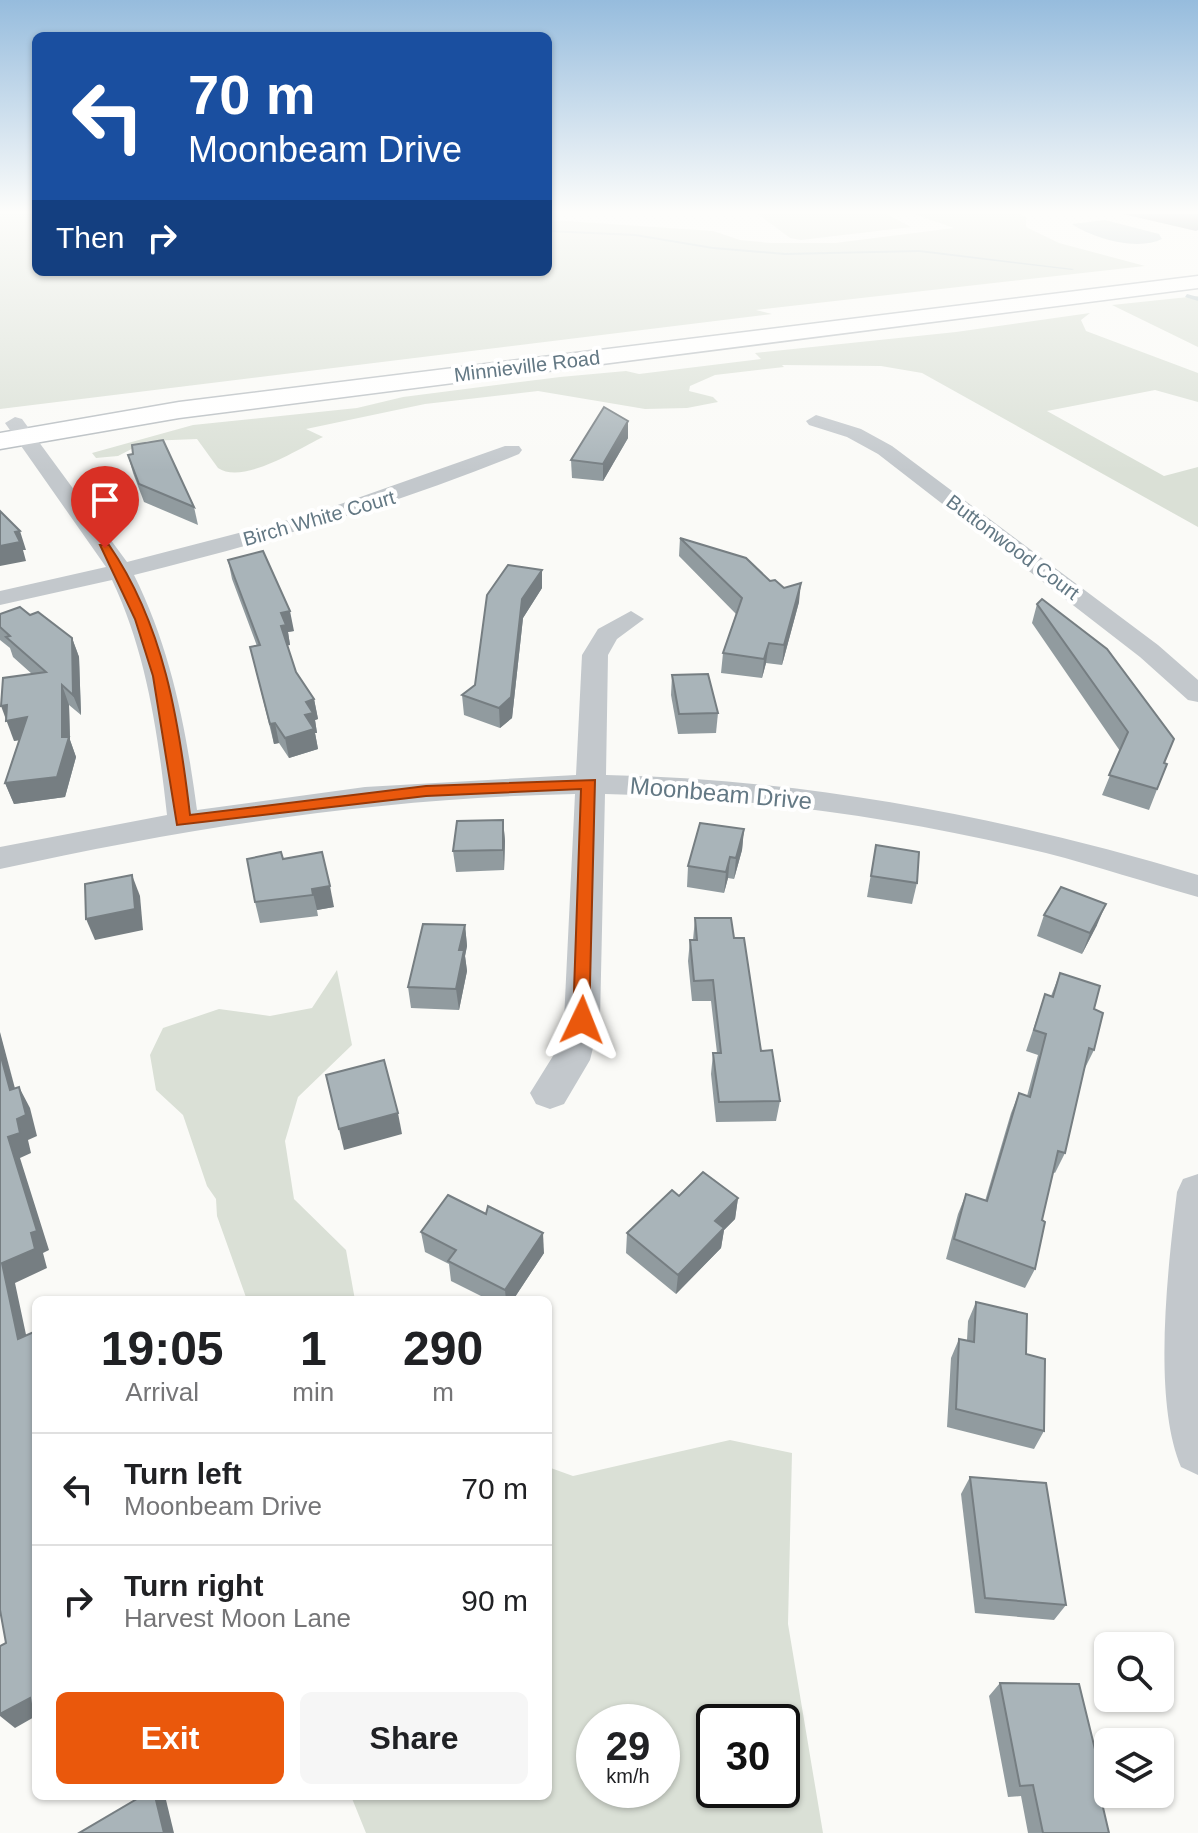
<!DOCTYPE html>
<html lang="en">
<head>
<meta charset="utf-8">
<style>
  body { margin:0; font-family:Helvetica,sans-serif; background:#f6f6f6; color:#202124; height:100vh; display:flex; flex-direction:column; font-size:30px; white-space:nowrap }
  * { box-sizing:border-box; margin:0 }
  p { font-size:26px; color:#757577 }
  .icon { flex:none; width:44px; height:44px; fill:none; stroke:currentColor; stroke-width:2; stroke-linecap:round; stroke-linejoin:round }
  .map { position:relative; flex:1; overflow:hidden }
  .panel { position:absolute; left:32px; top:1296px; width:520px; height:504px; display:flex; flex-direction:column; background:#fff; border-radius:12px; box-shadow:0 2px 6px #0004 }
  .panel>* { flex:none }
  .banner { position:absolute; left:32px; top:32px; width:520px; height:244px; border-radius:12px; box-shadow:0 2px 6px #0004; background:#1a4fa0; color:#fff; overflow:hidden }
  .buttons { position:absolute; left:1094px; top:1632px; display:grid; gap:16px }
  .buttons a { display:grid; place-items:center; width:80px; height:80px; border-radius:12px; background:#fff; box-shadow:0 2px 6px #0004; font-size:40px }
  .speed { position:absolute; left:576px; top:1704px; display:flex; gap:16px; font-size:40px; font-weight:700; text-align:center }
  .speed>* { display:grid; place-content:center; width:104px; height:104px; border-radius:50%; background:#fff; box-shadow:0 2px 6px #0004; line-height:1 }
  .speed small { font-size:20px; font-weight:400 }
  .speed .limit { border:4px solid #111; border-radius:12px; background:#fff; color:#111 }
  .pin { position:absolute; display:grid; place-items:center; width:68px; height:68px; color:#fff; margin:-82px -34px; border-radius:50% 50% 50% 0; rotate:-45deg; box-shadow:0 0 8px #0007 }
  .pin .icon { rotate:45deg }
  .me { position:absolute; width:88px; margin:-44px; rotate:2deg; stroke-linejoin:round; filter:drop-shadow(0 0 6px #0008) }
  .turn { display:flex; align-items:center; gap:28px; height:168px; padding:0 24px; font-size:36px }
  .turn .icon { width:104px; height:104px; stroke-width:2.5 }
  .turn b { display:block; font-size:56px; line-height:68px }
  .then { display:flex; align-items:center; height:76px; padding:0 24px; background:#0003; gap:16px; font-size:30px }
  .eta { display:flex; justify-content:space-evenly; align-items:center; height:136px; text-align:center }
  .eta b { font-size:48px; font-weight:600; line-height:56px }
  .primary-button { display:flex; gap:16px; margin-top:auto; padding:16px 24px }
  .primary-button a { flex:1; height:92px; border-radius:12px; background:#ea580c; color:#fff; font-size:32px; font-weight:600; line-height:92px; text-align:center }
  .primary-button a+a { background:#f6f6f6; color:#202124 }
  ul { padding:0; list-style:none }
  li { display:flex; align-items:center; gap:24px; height:112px; padding:0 24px; border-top:2px solid #e0e0e0 }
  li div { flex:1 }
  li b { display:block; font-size:30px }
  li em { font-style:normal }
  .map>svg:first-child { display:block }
  .green { fill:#dae0d6; fill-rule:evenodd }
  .water { fill:#bbc9cc }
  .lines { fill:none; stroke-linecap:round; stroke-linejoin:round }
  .stream { fill:#bbc9cc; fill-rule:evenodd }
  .major-casing { stroke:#b6bcc0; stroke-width:3 }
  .minor { fill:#c3c8cc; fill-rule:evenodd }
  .major { fill:#fff; fill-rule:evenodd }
  .wall { fill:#919b9f }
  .shaded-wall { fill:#767e82 }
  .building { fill:#a9b4b9; stroke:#767e82; stroke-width:2 }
  .route { fill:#ea580c; stroke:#983908; stroke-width:2 }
  .labels { text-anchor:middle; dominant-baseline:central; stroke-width:8; stroke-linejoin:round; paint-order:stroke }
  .far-street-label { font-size:20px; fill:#637884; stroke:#fff }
  .street-label { font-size:24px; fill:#637884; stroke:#fff }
</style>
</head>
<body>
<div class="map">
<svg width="1198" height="1833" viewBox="0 0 1198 1833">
  <rect width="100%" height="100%" fill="#fafaf7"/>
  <g class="green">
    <path d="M0,214H36V272H548V220H551L713,231L740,240L771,243H835L954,228L914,214H1020L1026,217V227L1059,243L1145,266L756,310L772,314L0,409Z"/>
    <path d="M758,214H887L911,227L801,240L790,238Z"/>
    <path d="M1198,296V347L1112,305Z"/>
    <path d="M1090,313L1081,320L1086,331L1198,373V402L1155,390L1047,411L1164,476L1198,467V527L922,373L881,366L782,365L784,367L715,375L690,386L689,391L713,397L718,402L687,408L645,409L538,391L425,404L306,429L323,437C298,449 243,485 218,468L197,439L147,441L118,456L96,458L92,453L193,425L357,408L403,397L560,377L626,371L639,374L761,359L755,353L956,332Z"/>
    <path d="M337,970L352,1045L298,1097L285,1141L294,1199L346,1250L355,1300H247L217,1216L216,1199L207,1186L183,1115L156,1090L150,1055L163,1028L219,1009L270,1016L312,1008Z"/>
    <path d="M730,1440L792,1453L788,1624L823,1833H366L351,1796H548V1467L573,1476ZM594,1722H662V1790H594ZM714,1722H782V1790H714Z"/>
  </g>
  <path class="water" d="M1105,220L1159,234L1162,239C1138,251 1094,239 1072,224Z"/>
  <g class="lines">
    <g class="stream">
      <path d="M548,230L635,234L713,247L785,253L919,250L1074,269L1072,270L919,252L785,255L713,249L635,236L548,232Z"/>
      <path d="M1187,294L1198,297V301L1185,297Z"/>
    </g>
    <defs>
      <path id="major" d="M1198,276V288L179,418L0,449V433L179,402Z"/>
    </defs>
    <use href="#major" class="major-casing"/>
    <g class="minor">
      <path d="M816,415L861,429L892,446L1158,645L1198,680V702L1188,700L1140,657L878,454L847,437L809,425L806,421Z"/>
      <path d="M15,417L22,419L127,562L315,513L505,446H519L522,450L519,454C394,505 265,542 134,575C171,649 186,728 197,810L365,787L576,775L582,655L598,629L631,611L644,619L617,639L608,655L606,775C808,779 1004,817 1198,875V897C1147,883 1097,866 1046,853C901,818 755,797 605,794L600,1020L590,1060L564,1104L550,1109L536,1104L530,1093L553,1056L564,1020L575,794C380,798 190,827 0,869V847L167,815C158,734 147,654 112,580L0,605V591L106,567L5,423Z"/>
      <path d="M1198,1174V1475L1181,1467C1152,1398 1168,1267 1177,1192L1183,1179Z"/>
    </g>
    <use href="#major" class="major"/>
  </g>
  <g class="wall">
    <path d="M1123,214H1198V230L1196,231Z"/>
    <path d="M628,421V438L603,481L572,478L571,460Z"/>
    <path d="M128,455L194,507L198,525L144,502L133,473Z"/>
    <path d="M680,538L770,581L799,602L782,665L766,663L762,678L721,673L723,653L736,614L679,556Z"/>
    <path d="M228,560L294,631L288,632L290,645H287L296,672L314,699L318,719L315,720L317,733H315L318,749L289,758L279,743L274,744L250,647L257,646L232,579Z"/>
    <path d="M542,570V588L523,618L512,718L500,728L464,715L462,695L475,685Z"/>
    <path d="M1037,604L1164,763L1167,764L1149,810L1102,795L1120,751L1032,623Z"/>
    <path d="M0,614L30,615L72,638L79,657L81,715L69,705L70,740L76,757L65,797L14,804L5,783L20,740L14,741L32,674L13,657L10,648L0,640Z"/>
    <path d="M672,675L718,713L716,733L678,734L671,695Z"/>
    <path d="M503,820L505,841L504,870L456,872L453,851Z"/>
    <path d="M744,829L742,850L734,879L728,878L724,893L687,887L688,866Z"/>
    <path d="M876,845L917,883L912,904L867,897Z"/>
    <path d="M283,859L334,907L317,910L318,916L260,923L255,902Z"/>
    <path d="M1044,915L1097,925L1082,954L1037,936Z"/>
    <path d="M695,918L734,938L761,1051L780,1101L776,1121L716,1122L711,1074L713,1053H717L711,1001H692L688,961L690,940H693Z"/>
    <path d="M465,925L467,946L465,956L467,971L459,1010L411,1008L408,987Z"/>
    <path d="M1060,973L1094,1009V1050L1084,1070L1065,1153L1055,1173L1053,1172L1042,1220L1035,1269L1025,1288L946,1259L958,1214L966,1194L985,1201L1011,1113L1019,1093L1027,1096L1038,1055L1026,1051L1045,994L1051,996Z"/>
    <path d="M679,1196L738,1198L735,1219L724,1230L721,1248L676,1294L626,1253L627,1233Z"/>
    <path d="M421,1232L544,1253L513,1300H489L451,1281L449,1264L425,1252Z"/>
    <path d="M976,1302L1026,1354L1044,1431L1034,1449L947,1427L951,1358L959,1339L967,1340L968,1321Z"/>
    <path d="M970,1477L1066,1605L1054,1620L975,1613L961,1494Z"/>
    <path d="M1000,1683L1104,1786L1099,1790L1109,1833H1028L1021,1796L1008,1797L989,1696Z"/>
  </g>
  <g class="shaded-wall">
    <path d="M628,421V438L603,481V464Z"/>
    <path d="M20,531L26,550H23L26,561L0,566V546L15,532Z"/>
    <path d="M542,570V588L523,618L512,718L500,728L499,708L522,599Z"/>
    <path d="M801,583L799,602L782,665L784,645Z"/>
    <path d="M290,611L294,631L288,632L290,645L285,646L281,626V613Z"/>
    <path d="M72,638L79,657L81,715L73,695Z"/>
    <path d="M769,643L766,663L762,678L764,659Z"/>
    <path d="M62,685L69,705L70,740L76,757L65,797L14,804L5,783L62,737Z"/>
    <path d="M314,699L318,719L315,720L317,733H315L318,749L289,758L285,738L305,715L306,702Z"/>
    <path d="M7,705L27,717L35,737L14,741L1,706Z"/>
    <path d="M275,723L279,743L274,744L270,724Z"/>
    <path d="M503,820L505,841L504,870L503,850Z"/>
    <path d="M744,829L742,850L734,879L736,858Z"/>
    <path d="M730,857L728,878L724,893L726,872Z"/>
    <path d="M132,875L140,896L143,930L95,940L86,919Z"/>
    <path d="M330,886L334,907L317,910L312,889Z"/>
    <path d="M1106,904L1097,925L1082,954L1090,933Z"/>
    <path d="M465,925L467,946L465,956L467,971L459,1010L456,989L459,950Z"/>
    <path d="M0,1032L21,1111L10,1090L0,1053Z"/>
    <path d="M19,1087L30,1108L37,1136L28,1140L31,1153L20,1158L49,1250L43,1253L47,1268L15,1283L31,1358L18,1339L2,1263L31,1233L8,1137L17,1119Z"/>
    <path d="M398,1113L402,1134L344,1150L339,1129Z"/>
    <path d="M738,1198L735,1219L724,1230L721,1248L676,1294L678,1275L715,1221Z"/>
    <path d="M543,1233L544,1253L513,1300H506L505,1290Z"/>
    <path d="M30,1698L36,1716L15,1728L0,1716V1714Z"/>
    <path d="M155,1796H162L166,1800L174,1833H164Z"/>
  </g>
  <g class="building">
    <path d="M604,407L628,421L603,464L571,460Z"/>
    <path d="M163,440L194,507L139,484L128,455L133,454L132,445Z"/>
    <path d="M0,511L20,531L15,532L20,542L0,546Z"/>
    <path d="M680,538L746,558L770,581L775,580L784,588L801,583L784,645L769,643L764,659L723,653L742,598Z"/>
    <path d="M263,551L290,611L281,613L286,625L281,626L296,672L314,699L306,702L313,713L305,715L314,729L285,738L275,723L270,724L250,647L260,645L228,560Z"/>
    <path d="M508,565L542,570L522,599L511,697L499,708L462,695L475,685L487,595Z"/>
    <path d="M1042,599L1107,649L1174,739L1164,763L1167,764L1157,789L1109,775L1128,732L1037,604Z"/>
    <path d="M20,607L30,615L38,612L72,638L73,695L62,685V737H69L57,777L5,783L27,717L6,721L7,705L1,706L3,678L46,672L6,637L10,636L0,627V614Z"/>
    <path d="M708,674L718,713L679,714L672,675Z"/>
    <path d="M503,820V850L453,851L457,821Z"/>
    <path d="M700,823L744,829L736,858L730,857L726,872L688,866Z"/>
    <path d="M876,845L919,852L917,883L871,876Z"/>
    <path d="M281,852L283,859L322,852L330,886L312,889L313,895L255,902L247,859Z"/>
    <path d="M132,875L135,909L86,919L85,884Z"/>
    <path d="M1061,887L1106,904L1090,933L1044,915Z"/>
    <path d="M695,918H731L734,938H744L761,1051L772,1050L780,1101L719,1102L713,1053H721L713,980L694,981L690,940H697Z"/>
    <path d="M423,924L465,925L459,950H464L456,989L408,987Z"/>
    <path d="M1060,973L1100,986L1094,1009L1103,1013L1094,1050L1089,1048L1065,1153L1058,1151L1042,1220L1045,1222L1035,1269L954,1239L966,1194L987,1201L1019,1093L1030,1097L1046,1034L1034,1030L1045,994L1053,997Z"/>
    <path d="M0,1053L10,1090L19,1087L26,1115L17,1119L20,1133L8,1137L37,1231L31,1233L35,1249L2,1263L18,1339L36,1331V1366L34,1367L36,1377V1733L30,1698L0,1714V1646L6,1643L0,1610Z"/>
    <path d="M384,1060L398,1113L339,1129L326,1075Z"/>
    <path d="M703,1172L738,1198L715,1221L724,1228L678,1275L627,1233L672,1190L679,1196Z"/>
    <path d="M448,1195L486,1214L488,1206L543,1233L505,1290L448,1261L456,1250L421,1232Z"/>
    <path d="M976,1302L1027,1314L1026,1354L1045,1359L1044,1431L956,1409L959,1339L974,1342Z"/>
    <path d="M970,1477L1046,1483L1066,1605L985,1598Z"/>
    <path d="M1000,1683L1079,1684L1104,1786H1098L1109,1833H1043L1033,1785L1020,1786Z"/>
    <path d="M142,1796H155L164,1833H79Z"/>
  </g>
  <linearGradient id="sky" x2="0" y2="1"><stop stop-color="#96bcdd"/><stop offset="0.45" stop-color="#fdfdfb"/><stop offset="1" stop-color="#fdfdfb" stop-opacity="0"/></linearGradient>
  <rect width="1198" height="471" fill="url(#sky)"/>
  <path class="route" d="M100,545H109C164,625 179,721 190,815L426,786L595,780L589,1025H575L573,1020L581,789L426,796L177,825L153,676L135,619Z"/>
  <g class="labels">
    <g class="far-street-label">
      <text transform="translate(527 366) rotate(-7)">Minnieville Road</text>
      <text transform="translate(319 518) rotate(-16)">Birch White Court</text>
      <text transform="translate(1013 547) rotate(37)">Buttonwood Court</text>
    </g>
    <g class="street-label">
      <text transform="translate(721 793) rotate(5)">Moonbeam Drive</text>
    </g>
  </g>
</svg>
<div class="buttons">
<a><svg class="icon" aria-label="search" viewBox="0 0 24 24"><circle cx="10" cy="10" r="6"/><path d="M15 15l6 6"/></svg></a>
<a><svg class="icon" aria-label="layers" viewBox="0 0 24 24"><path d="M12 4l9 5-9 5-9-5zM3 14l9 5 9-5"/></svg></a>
</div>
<div class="speed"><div>29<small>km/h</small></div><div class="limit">30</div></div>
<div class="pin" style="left:105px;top:548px;background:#d93025"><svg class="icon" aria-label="arrive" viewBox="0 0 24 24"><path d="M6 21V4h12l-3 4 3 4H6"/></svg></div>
<svg class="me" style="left:582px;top:1020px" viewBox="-20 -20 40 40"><path d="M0-17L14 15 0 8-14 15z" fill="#ea580c" stroke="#fff" stroke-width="4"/></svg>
<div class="banner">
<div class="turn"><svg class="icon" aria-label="left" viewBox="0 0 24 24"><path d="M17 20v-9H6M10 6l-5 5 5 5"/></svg><div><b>70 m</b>Moonbeam Drive</div></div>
<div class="then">Then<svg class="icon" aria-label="right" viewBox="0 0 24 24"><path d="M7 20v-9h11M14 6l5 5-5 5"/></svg></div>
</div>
<section class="panel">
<div class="eta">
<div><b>19:05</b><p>Arrival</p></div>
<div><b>1</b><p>min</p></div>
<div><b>290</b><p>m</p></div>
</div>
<ul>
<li><svg class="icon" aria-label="left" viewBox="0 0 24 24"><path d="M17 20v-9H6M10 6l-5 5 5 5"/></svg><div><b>Turn left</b><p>Moonbeam Drive</p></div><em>70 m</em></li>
<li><svg class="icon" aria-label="right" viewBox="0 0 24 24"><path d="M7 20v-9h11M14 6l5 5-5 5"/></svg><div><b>Turn right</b><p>Harvest Moon Lane</p></div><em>90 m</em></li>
</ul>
<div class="primary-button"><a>Exit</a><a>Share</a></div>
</section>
</div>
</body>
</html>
